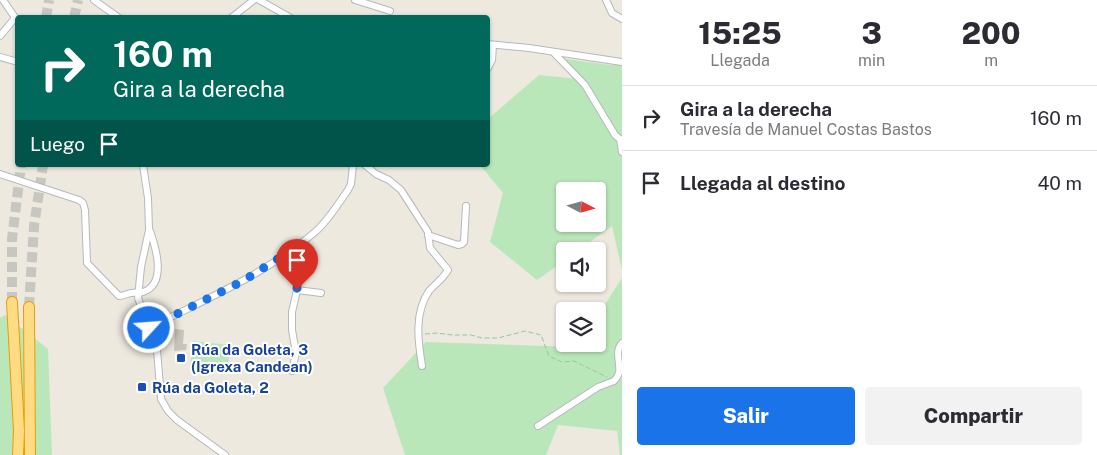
<!DOCTYPE html>
<html lang="es">
<head>
<meta charset="utf-8">
<style>
  body { margin:0; font-family:"Public Sans",sans-serif; background:#f2f2f3; color:#2b2b33; height:100vh; display:flex; flex-direction:column; font-size:19px; white-space:nowrap }
  * { box-sizing:border-box; margin:0 }
  p { font-size:16px; color:#7c7c81 }
  .icon { flex:none; width:28px; height:28px; fill:none; stroke:currentColor; stroke-width:2; stroke-linecap:round; stroke-linejoin:round }
  .map { position:relative; flex:1; overflow:hidden }
  .side { display:flex; flex-direction:column; background:#fff; width:475px }
  .side>* { flex:none }
  .guide { position:absolute; left:15px; top:15px; width:475px; height:152px; border-radius:5px; box-shadow:0 1px 4px #0004; background:#00695c; color:#fff; overflow:hidden }
  .needle { width:32px; rotate:96deg }
  .fabs { position:absolute; left:556px; top:182px; display:grid; gap:10px }
  .fabs a { display:grid; place-items:center; width:50px; height:50px; border-radius:5px; background:#fff; box-shadow:0 1px 4px #0004; font-size:25px }
  .pin { position:absolute; display:grid; place-items:center; width:42px; height:42px; color:#fff; margin:-51px -21px; border-radius:50% 50% 50% 0; rotate:-45deg; box-shadow:0 0 5px #0007 }
  .pin .icon { rotate:45deg }
  .me { position:absolute; width:55px; margin:-28px; rotate:64deg; stroke-linejoin:round; filter:drop-shadow(0 0 4px #0008) }
  .turn { display:flex; align-items:center; gap:18px; height:105px; padding:0 15px; font-size:22px }
  .turn .icon { width:65px; height:65px; stroke-width:2.5 }
  .turn b { display:block; font-size:35px; line-height:42px }
  .then { display:flex; align-items:center; height:48px; padding:0 15px; background:#0003; gap:10px; font-size:19px }
  .eta { display:flex; justify-content:space-evenly; align-items:center; height:85px; text-align:center }
  .eta b { font-size:30px; font-weight:800; line-height:35px }
  .action { display:flex; gap:10px; margin-top:auto; padding:10px 15px }
  .action a { flex:1; height:58px; border-radius:5px; background:#1a73e8; color:#fff; font-size:20px; font-weight:800; line-height:58px; text-align:center }
  .action a+a { background:#f2f2f3; color:#2b2b33 }
  ul { padding:0; list-style:none }
  li { display:flex; align-items:center; gap:15px; height:65px; padding:0 15px; border-top:1px solid #e1e1e2 }
  li div { flex:1 }
  li b { display:block; font-size:19px }
  li em { font-style:normal }
  main { display:flex; flex:1; min-height:0 }
  .map>svg:first-child { display:block }
  .green { fill:#bae7b9; fill-rule:evenodd }
  .building { fill:#c8c4bc }
  .lines { fill:none; stroke-linecap:round; stroke-linejoin:round }
  .highway-tunnel { stroke:#c8c6c0; stroke-width:10; stroke-dasharray:10 5; stroke-linecap:butt }
  .minor-casing { stroke:#b5b8bd; stroke-width:8 }
  .highway-casing { stroke:#ec9b00; stroke-width:12 }
  .path { stroke:#92c8a0; stroke-width:1; stroke-dasharray:5 2.5; stroke-linecap:butt }
  .minor { stroke:#fff; stroke-width:6 }
  .highway { stroke:#ffdc84; stroke-width:10 }
  .route { stroke:#1a73e8; stroke-width:9; stroke-dasharray:0 16.2 }
  .transit-dot { fill:#1a4fb4; stroke:#fff; stroke-width:2 }
  .labels { text-anchor:middle; dominant-baseline:central; stroke-width:4; stroke-linejoin:round; paint-order:stroke }
  .transit-label { font-size:15px; font-weight:bold; fill:#164399; stroke:#fff; text-anchor:start }
</style>
</head>
<body>
<main>
<div class="map">
<svg width="622" height="455" viewBox="0 0 622 455">
  <rect width="100%" height="100%" fill="#ede9df"/>
  <g class="green">
    <path d="M565,59L610,65L622,63V270L612,226L577,251H565V260L537,280L490,242L503,193L480,165H488V119L539,75L579,79ZM565,191H598V224H565Z"/>
    <path d="M622,278V455H620L617,431L558,425L546,455H405L383,388L426,342L576,347L578,344H598V315Z"/>
    <path d="M5,315L48,349L52,455H0V318Z"/>
    <path d="M193,341L230,345L228,372L190,369Z"/>
  </g>
  <path class="building" d="M175,329L184,330L183,344H187L186,350L174,351Z"/>
  <g class="lines">
    <g class="highway-tunnel">
      <path d="M46,18L49,0"/>
      <path d="M74,18L78,0"/>
      <path d="M12,302V239L21,165"/>
      <path d="M29,307L34,226L43,165"/>
    </g>
    <defs>
      <g id="minor">
        <path d="M3,0L18,22"/>
        <path d="M94,0L119,18"/>
        <path d="M259,0L291,18"/>
        <path d="M355,0L390,11"/>
        <path d="M606,0L612,13L622,19"/>
        <path d="M231,18L254,0"/>
        <path d="M0,36L15,18"/>
        <path d="M488,44L529,48L622,62"/>
        <path d="M554,53L585,85L615,135L622,141"/>
        <path d="M0,57L18,62"/>
        <path d="M488,68L492,60L493,45"/>
        <path d="M620,139L622,152"/>
        <path d="M143,165L148,198L149,230L141,267L138,298L157,350L161,399L168,411L177,420L225,455"/>
        <path d="M365,165L376,174L389,180L401,190L428,232L430,248L448,270C443,279 435,284 429,291C414,313 418,341 422,366"/>
        <path d="M0,174L79,200L83,203L85,210L87,263L119,296C123,296 126,294 131,293C135,292 139,293 143,292C167,284 156,248 150,231"/>
        <path d="M428,235L458,245L462,244L464,242L466,206"/>
        <path d="M287,253L297,277L298,286L292,312V330L296,353L292,371"/>
        <path d="M297,290L321,293"/>
        <path d="M149,328C206,299 266,274 315,232C328,221 338,204 348,190L351,184L353,165"/>
        <path d="M538,426L598,387L614,381C616,379 618,376 619,373C621,363 614,352 622,343"/>
      </g>
      <g id="highway">
        <path d="M12,302L19,431L18,455"/>
        <path d="M29,307L30,455"/>
      </g>
    </defs>
    <use href="#minor" class="minor-casing"/>
    <use href="#highway" class="highway-casing"/>
    <path class="path" d="M425,334L437,333L452,335H471L482,338H498L525,331L541,335L549,356L562,362L574,361L607,377"/>
    <use href="#minor" class="minor"/>
    <use href="#highway" class="highway"/>
  </g>
  <g class="lines">
    <path class="route" d="M149,328L243,281L287,253L297,277V290"/>
  </g>
  <g class="transit-dot">
    <rect x="176" y="353" width="10" height="10" rx="2.5"/>
    <rect x="137" y="382" width="10" height="10" rx="2.5"/>
  </g>
  <g class="labels">
    <g class="transit-label">
      <text x="191" y="349">Rúa da Goleta, 3<tspan x="191" dy="17">(Igrexa Candean)</tspan></text>
      <text x="152" y="387">Rúa da Goleta, 2</text>
    </g>
  </g>
</svg>
<div class="fabs">
<a><svg class="needle" viewBox="-14 -14 28 28"><path d="M0-13l5 13h-10z" fill="#e53935"/><path d="M0 13l5-13h-10z" fill="#7c7c81"/></svg></a>
<a><svg class="icon" aria-label="sound" viewBox="0 0 24 24"><path d="M4 9h4l5-4v14l-5-4H4zM17 9q2 3 0 6"/></svg></a>
<a><svg class="icon" aria-label="layers" viewBox="0 0 24 24"><path d="M12 4l9 5-9 5-9-5zM3 14l9 5 9-5"/></svg></a>
</div>
<div class="pin" style="left:297px;top:290px;background:#d93025"><svg class="icon" aria-label="arrive" viewBox="0 0 24 24"><path d="M6 21V4h12l-3 4 3 4H6"/></svg></div>
<svg class="me" style="left:149px;top:328px" viewBox="-20 -20 40 40"><circle r="17" fill="#1a73e8" stroke="#fff" stroke-width="3"/><path d="M0-11L8 9 0 5-8 9z" fill="#fff"/></svg>
<div class="guide">
<div class="turn"><svg class="icon" aria-label="right" viewBox="0 0 24 24"><path d="M7 20v-9h11M14 6l5 5-5 5"/></svg><div><b>160 m</b>Gira a la derecha</div></div>
<div class="then">Luego<svg class="icon" aria-label="arrive" viewBox="0 0 24 24"><path d="M6 21V4h12l-3 4 3 4H6"/></svg></div>
</div>
</div>
<section class="side">
<div class="eta">
<div><b>15:25</b><p>Llegada</p></div>
<div><b>3</b><p>min</p></div>
<div><b>200</b><p>m</p></div>
</div>
<ul>
<li><svg class="icon" aria-label="right" viewBox="0 0 24 24"><path d="M7 20v-9h11M14 6l5 5-5 5"/></svg><div><b>Gira a la derecha</b><p>Travesía de Manuel Costas Bastos</p></div><em>160 m</em></li>
<li><svg class="icon" aria-label="arrive" viewBox="0 0 24 24"><path d="M6 21V4h12l-3 4 3 4H6"/></svg><div><b>Llegada al destino</b></div><em>40 m</em></li>
</ul>
<div class="action"><a>Salir</a><a>Compartir</a></div>
</section>
</main>
</body>
</html>
